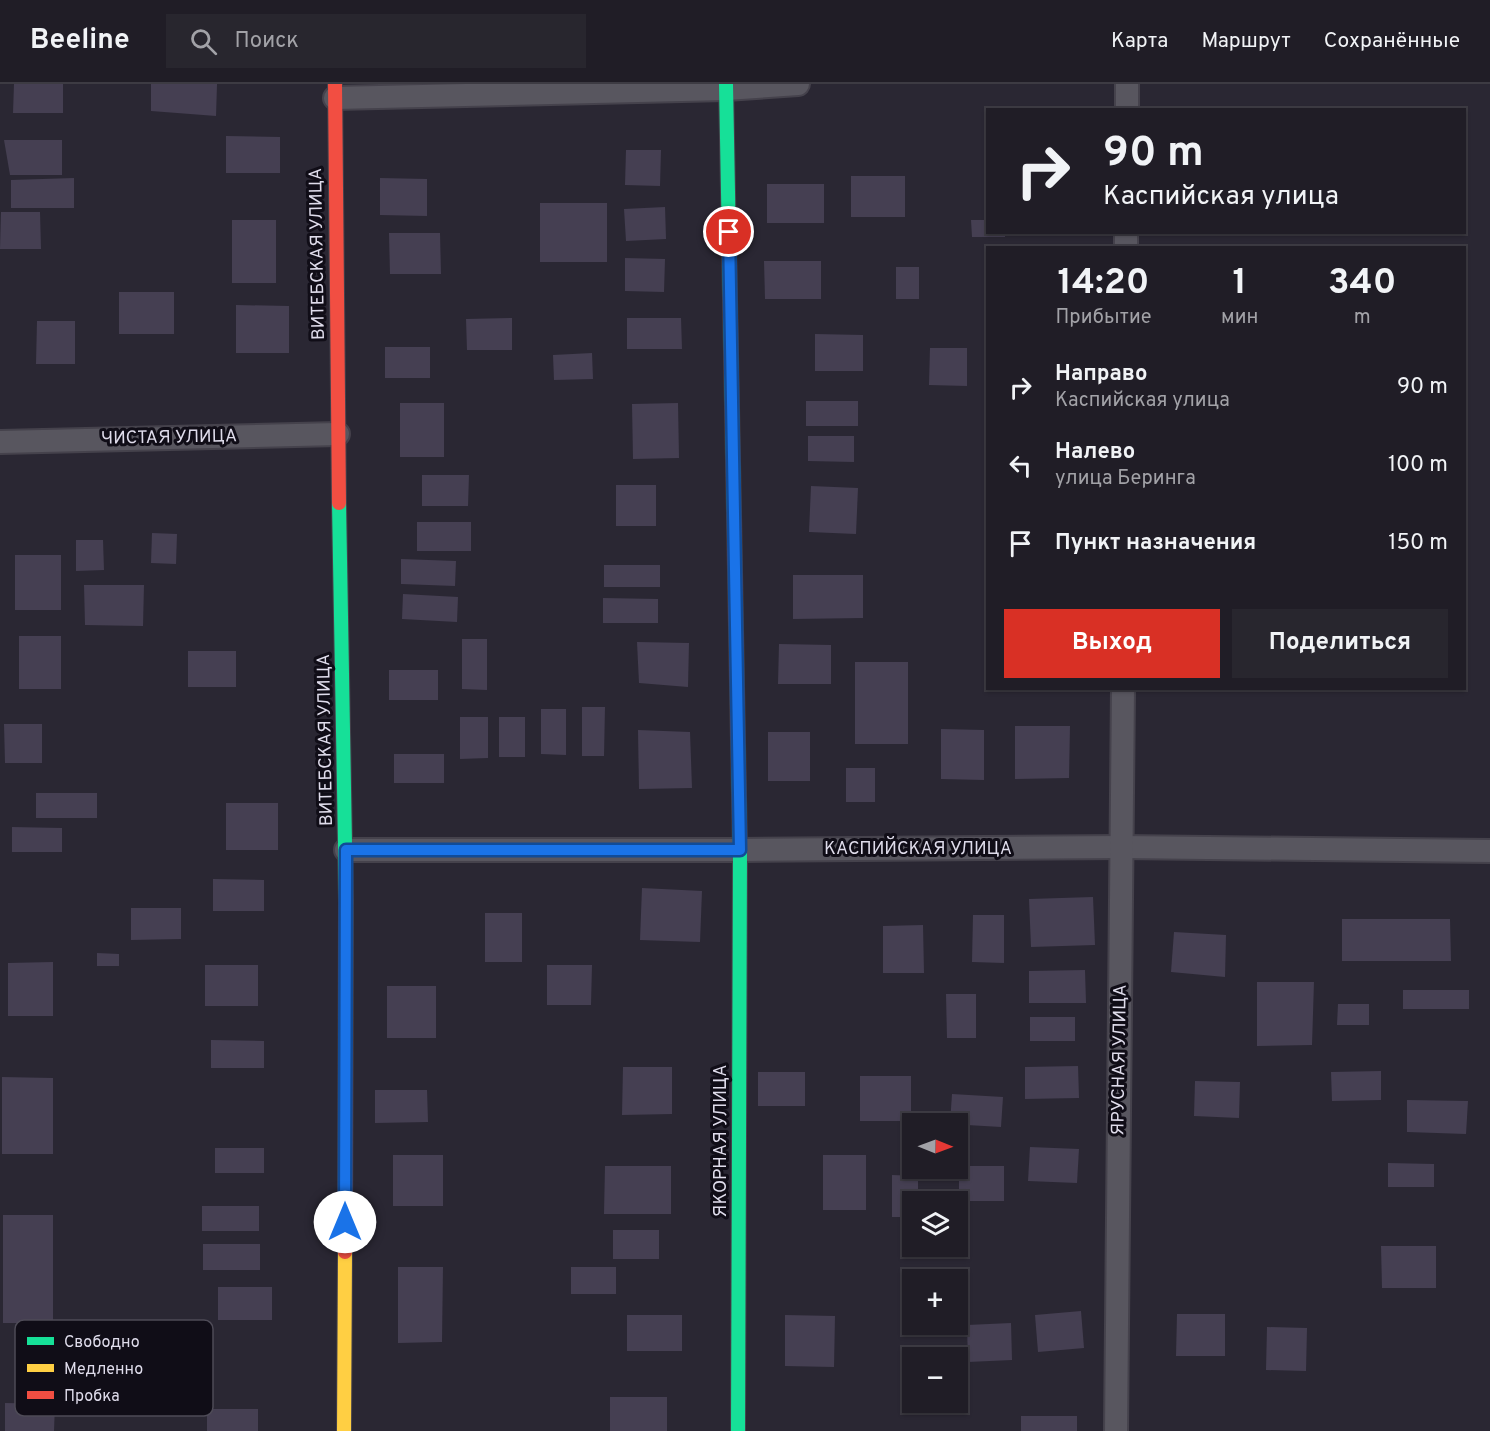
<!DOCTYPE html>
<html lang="ru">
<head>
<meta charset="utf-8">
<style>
  body { margin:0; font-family:Overpass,sans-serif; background:#28262e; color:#f1f3f6; height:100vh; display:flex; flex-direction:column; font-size:22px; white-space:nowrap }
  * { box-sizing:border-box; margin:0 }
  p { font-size:20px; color:#a2a2a7 }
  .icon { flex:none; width:33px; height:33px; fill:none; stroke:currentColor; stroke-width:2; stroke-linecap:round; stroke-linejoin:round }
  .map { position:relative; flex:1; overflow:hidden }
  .panel { position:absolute; left:986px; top:162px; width:480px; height:444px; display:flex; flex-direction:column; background:#201d26; border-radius:0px; box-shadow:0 2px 4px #0004,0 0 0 2px #3d3b43 }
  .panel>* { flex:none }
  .guide { position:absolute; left:986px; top:24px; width:480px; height:126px; border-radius:0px; box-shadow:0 2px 4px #0004,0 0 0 2px #3d3b43; background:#201d26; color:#f1f3f6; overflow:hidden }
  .needle { width:39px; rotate:91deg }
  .controls { position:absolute; left:902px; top:1029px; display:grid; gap:12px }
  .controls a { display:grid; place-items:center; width:66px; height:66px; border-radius:0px; background:#201d26; box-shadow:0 2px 4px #0004,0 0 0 2px #3d3b43; font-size:30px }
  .pin { position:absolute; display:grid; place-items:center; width:51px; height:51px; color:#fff; margin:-26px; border:3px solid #fff; border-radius:50%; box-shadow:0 2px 6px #0007 }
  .me { position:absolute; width:66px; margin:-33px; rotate:0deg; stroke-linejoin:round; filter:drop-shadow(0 0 4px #0008) }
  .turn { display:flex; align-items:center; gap:21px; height:126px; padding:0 18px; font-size:27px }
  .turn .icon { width:78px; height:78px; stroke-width:2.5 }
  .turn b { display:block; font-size:42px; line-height:51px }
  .eta { display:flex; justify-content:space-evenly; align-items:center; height:102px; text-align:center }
  .eta b { font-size:36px; font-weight:700; line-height:42px }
  .primary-button { display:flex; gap:12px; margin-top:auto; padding:12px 18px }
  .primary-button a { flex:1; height:69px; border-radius:0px; background:#d93025; color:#fff; font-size:24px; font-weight:700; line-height:69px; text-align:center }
  .primary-button a+a { background:#28262e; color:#f1f3f6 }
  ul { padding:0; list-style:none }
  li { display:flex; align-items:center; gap:18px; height:78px; padding:0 18px }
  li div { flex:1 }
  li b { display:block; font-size:22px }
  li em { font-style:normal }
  header { display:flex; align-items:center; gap:36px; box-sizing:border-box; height:84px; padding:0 30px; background:#201d26; border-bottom:2px solid #3d3b43 }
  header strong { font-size:28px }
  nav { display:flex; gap:33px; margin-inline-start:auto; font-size:21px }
  .search { width:420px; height:54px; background:#28262e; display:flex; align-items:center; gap:15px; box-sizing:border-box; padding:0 21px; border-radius:0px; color:#a2a2a7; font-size:22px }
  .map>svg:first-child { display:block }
  .building { fill:#453f52 }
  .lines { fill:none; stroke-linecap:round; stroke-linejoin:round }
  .street-casing { stroke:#45424c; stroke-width:26 }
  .fast-casing { stroke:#45424c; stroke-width:16 }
  .slow-casing { stroke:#45424c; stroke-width:16 }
  .jam-casing { stroke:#45424c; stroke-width:16 }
  .street { stroke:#58565f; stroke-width:22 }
  .fast { stroke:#16e098; stroke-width:14 }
  .slow { stroke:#ffcf43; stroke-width:14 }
  .jam { stroke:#f24e42; stroke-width:14 }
  .route-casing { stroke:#114b97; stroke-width:15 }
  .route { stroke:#1a73e8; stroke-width:10 }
  .labels { text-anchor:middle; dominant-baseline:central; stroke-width:6; stroke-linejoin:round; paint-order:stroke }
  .street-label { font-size:18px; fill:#dfdceb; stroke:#100d17 }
  .key { fill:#100d17; stroke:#4e4b57; stroke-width:1.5 }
  .key-label { font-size:16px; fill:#dfdceb }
</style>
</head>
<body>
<header>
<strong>Beeline</strong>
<div class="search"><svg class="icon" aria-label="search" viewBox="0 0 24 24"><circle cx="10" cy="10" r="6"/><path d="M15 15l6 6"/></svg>Поиск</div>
<nav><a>Карта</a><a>Маршрут</a><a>Сохранённые</a></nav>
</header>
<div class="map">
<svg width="1490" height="1347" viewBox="0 0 1490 1347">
  <rect width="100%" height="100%" fill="#2a2733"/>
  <g class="building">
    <path d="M14,0H63V29H13Z"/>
    <path d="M151,0H217L216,32L151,27Z"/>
    <path d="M226,52L280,53V89H226Z"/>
    <path d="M4,56H62V91H10Z"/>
    <path d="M626,66H661L660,102L625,101Z"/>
    <rect x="851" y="92" width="54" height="41"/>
    <path d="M74,94V124H11V96Z"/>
    <path d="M380,94L427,95V132L380,131Z"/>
    <rect x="767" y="100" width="57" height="39"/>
    <rect x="540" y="119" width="67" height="59"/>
    <path d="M665,123L666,155L626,157L624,125Z"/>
    <path d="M1,128H40L41,165H0Z"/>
    <rect x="232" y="136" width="44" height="63"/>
    <path d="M971,136H987V148H1005V153H972Z"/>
    <path d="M389,149H440L441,190H390Z"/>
    <path d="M625,174L665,175L664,208L625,207Z"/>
    <path d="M764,177H821V215H765Z"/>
    <rect x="896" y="183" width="23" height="32"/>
    <rect x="119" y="208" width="55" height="42"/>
    <path d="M236,221L289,222V269H236Z"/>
    <path d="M512,234V266H467L466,235Z"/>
    <path d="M627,234H681L682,265H627Z"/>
    <path d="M37,237H75V280H36Z"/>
    <path d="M815,250L863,251V287H815Z"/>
    <rect x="385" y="263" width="45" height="31"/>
    <path d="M930,264H967V302L929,301Z"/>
    <path d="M592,269L593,295L554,296L553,271Z"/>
    <rect x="806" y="317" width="52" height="25"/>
    <rect x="400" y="319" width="44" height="54"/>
    <path d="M678,319L679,374L633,375L632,320Z"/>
    <path d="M808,352H854V378L808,377Z"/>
    <path d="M422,391H469L468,422H422Z"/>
    <rect x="616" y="401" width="40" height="41"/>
    <path d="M811,402L858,404L856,450L809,448Z"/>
    <rect x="417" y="438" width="54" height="29"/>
    <path d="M152,449L177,450L176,480L151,479Z"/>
    <path d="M76,456H103L104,486L76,487Z"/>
    <rect x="15" y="471" width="46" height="55"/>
    <path d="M401,475L456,477L455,502L401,500Z"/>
    <rect x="604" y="481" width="56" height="22"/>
    <path d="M793,491H863V534L793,535Z"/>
    <path d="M84,501H144L143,542L85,541Z"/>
    <path d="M403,510L458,513L457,538L402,535Z"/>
    <path d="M603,514L658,515V539H603Z"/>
    <rect x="19" y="552" width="42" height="53"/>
    <path d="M462,555H487V606L462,605Z"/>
    <path d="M637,558L689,559L688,603L639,599Z"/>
    <path d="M779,560L831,561V600H778Z"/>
    <rect x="188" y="567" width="48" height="36"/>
    <rect x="855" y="578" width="53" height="82"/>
    <rect x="389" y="586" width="49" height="30"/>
    <path d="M582,623H605L604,672H582Z"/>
    <path d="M541,625H566V671L541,670Z"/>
    <path d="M460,633H488V674L460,675Z"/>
    <rect x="499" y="633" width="26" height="40"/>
    <path d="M4,640H42V679H5Z"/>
    <path d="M1015,642H1070L1069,694L1015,695Z"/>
    <path d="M941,645L984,646V696L941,695Z"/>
    <path d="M638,646L690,648L692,704L639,705Z"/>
    <rect x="768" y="648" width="42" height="49"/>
    <rect x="394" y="670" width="50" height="29"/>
    <rect x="846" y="684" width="29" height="34"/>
    <rect x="36" y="709" width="61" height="25"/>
    <rect x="226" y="719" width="52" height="47"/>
    <path d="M12,743L62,744V768H12Z"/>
    <path d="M213,795L264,796V827H213Z"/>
    <path d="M642,804L702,807L700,858L640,856Z"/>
    <path d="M1093,813L1095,861L1031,863L1029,815Z"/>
    <path d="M131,824H181V855L131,856Z"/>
    <rect x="485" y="829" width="37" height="49"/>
    <path d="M973,831H1004V879L972,878Z"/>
    <path d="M1342,835H1450L1451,877H1342Z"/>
    <path d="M923,841L924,889H883V842Z"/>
    <path d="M1174,848L1226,851L1225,893L1171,888Z"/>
    <path d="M97,869L119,870V882H97Z"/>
    <path d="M53,878V932H8V879Z"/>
    <rect x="205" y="881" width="53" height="41"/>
    <path d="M547,881H592L591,921H547Z"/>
    <path d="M1085,886L1086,919H1029V887Z"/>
    <path d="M1257,898H1314L1312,961L1257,962Z"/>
    <rect x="387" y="902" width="49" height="52"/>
    <rect x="1403" y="906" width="66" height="19"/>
    <path d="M946,910H976V954H947Z"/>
    <path d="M1338,920H1369V941H1337Z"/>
    <rect x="1030" y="933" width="45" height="24"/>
    <path d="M211,956L264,957V984H211Z"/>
    <path d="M1078,982L1079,1014L1025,1015V983Z"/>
    <path d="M623,983H672V1030L622,1031Z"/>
    <path d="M1381,987V1016L1332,1017L1331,988Z"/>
    <rect x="758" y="988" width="47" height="34"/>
    <rect x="860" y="992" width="51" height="45"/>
    <path d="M2,993L53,994V1070H2Z"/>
    <path d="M1195,997L1240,998L1239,1034L1194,1032Z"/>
    <path d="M375,1006H427L428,1038L375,1039Z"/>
    <path d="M952,1010L1003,1013L1001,1043L950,1040Z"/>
    <path d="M1407,1016L1468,1017L1466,1050L1407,1048Z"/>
    <path d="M1030,1063L1079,1065L1077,1099L1028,1097Z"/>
    <rect x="215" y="1064" width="49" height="25"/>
    <rect x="393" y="1071" width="50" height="51"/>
    <rect x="823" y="1071" width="43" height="55"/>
    <path d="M1388,1079L1434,1080V1103H1388Z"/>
    <path d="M605,1082H671V1130H604Z"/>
    <rect x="959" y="1082" width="45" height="35"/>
    <path d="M892,1091L918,1092V1118H912V1133H892Z"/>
    <rect x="202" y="1122" width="57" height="25"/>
    <rect x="3" y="1131" width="50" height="108"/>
    <rect x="613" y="1146" width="46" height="29"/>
    <rect x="203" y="1160" width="57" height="26"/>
    <path d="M1381,1162H1436V1204H1382Z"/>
    <path d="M398,1183H443L442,1258L398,1259Z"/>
    <rect x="571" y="1183" width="45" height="27"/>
    <rect x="218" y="1203" width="54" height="33"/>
    <path d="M1081,1227L1084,1264L1038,1268L1035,1231Z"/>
    <path d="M1177,1230H1225V1272H1176Z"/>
    <rect x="627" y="1231" width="55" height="36"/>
    <path d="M785,1231L835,1232L834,1283L785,1282Z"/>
    <path d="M1011,1239L1012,1276L968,1278L967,1241Z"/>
    <path d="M1267,1243L1307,1244L1306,1287L1266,1286Z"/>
    <rect x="610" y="1313" width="57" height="34"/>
    <path d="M5,1319L55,1320L54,1347H5Z"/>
    <rect x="207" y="1325" width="51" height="22"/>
    <rect x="1021" y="1332" width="56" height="15"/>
  </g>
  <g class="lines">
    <defs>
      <g id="street">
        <path d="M335,14L726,5L798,0"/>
        <path d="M1127,26V0"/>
        <path d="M1126,164V148"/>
        <path d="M0,358L338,350"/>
        <path d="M346,766H740L1122,763L1490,767"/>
        <path d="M1116,1347L1123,604"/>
      </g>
      <g id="fast">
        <path d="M726,0L734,430"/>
        <path d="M339,419L346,817"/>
        <path d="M738,1347L740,766L738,658"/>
      </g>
      <path id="slow" d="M344,1347L345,1168"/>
      <g id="jam">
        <path d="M335,0L339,419"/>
        <path d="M734,430L738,658"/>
        <path d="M345,1168L346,817"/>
      </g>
    </defs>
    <use href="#street" class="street-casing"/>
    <use href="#fast" class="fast-casing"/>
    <use href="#slow" class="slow-casing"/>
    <use href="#jam" class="jam-casing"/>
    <use href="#street" class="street"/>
    <use href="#fast" class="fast"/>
    <use href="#slow" class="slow"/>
    <use href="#jam" class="jam"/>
  </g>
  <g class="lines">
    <defs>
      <path id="route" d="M345,1138L346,766H740L729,148"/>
    </defs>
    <use href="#route" class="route-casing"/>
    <use href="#route" class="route"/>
  </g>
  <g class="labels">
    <g class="street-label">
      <text transform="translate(318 170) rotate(-91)">ВИТЕБСКАЯ УЛИЦА</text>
      <text transform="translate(169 354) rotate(-1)">ЧИСТАЯ УЛИЦА</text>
      <text transform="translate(326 656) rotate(-91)">ВИТЕБСКАЯ УЛИЦА</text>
      <text x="918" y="765">КАСПИЙСКАЯ УЛИЦА</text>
      <text transform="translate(1120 976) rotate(-89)">ЯРУСНАЯ УЛИЦА</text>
      <text transform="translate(721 1057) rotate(-90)">ЯКОРНАЯ УЛИЦА</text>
    </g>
  </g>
  <rect x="15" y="1236" width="198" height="96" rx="9" class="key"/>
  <rect x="27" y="1253" width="27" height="8" fill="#16e098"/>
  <rect x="27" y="1280" width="27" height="8" fill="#ffcf43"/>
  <rect x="27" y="1307" width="27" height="8" fill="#f24e42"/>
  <g class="key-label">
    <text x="64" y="1263">Свободно</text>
    <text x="64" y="1290">Медленно</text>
    <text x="64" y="1317">Пробка</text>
  </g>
</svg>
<div class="controls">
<a><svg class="needle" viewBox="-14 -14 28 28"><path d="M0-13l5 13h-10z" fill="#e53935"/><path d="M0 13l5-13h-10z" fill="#a2a2a7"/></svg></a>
<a><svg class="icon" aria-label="layers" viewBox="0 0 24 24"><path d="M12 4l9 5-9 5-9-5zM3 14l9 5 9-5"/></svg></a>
<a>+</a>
<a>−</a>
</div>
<div class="pin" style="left:729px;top:148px;background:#d93025"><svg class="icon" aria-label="arrive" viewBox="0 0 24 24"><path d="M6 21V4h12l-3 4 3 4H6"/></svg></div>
<svg class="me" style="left:345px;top:1138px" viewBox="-20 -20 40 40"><circle r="19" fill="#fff"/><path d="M0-13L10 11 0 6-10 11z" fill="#1a73e8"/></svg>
<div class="guide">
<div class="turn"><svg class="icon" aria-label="right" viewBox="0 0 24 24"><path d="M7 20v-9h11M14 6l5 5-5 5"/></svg><div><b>90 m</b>Каспийская улица</div></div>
</div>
<section class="panel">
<div class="eta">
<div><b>14:20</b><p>Прибытие</p></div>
<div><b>1</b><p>мин</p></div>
<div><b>340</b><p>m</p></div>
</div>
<ul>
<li><svg class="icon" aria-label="right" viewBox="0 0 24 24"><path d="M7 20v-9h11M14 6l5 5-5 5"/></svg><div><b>Направо</b><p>Каспийская улица</p></div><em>90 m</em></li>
<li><svg class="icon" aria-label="left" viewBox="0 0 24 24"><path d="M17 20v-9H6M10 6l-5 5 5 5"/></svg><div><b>Налево</b><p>улица Беринга</p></div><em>100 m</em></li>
<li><svg class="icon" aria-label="arrive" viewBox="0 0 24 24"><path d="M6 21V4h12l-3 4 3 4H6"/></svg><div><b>Пункт назначения</b></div><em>150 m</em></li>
</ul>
<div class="primary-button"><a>Выход</a><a>Поделиться</a></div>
</section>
</div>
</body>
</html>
